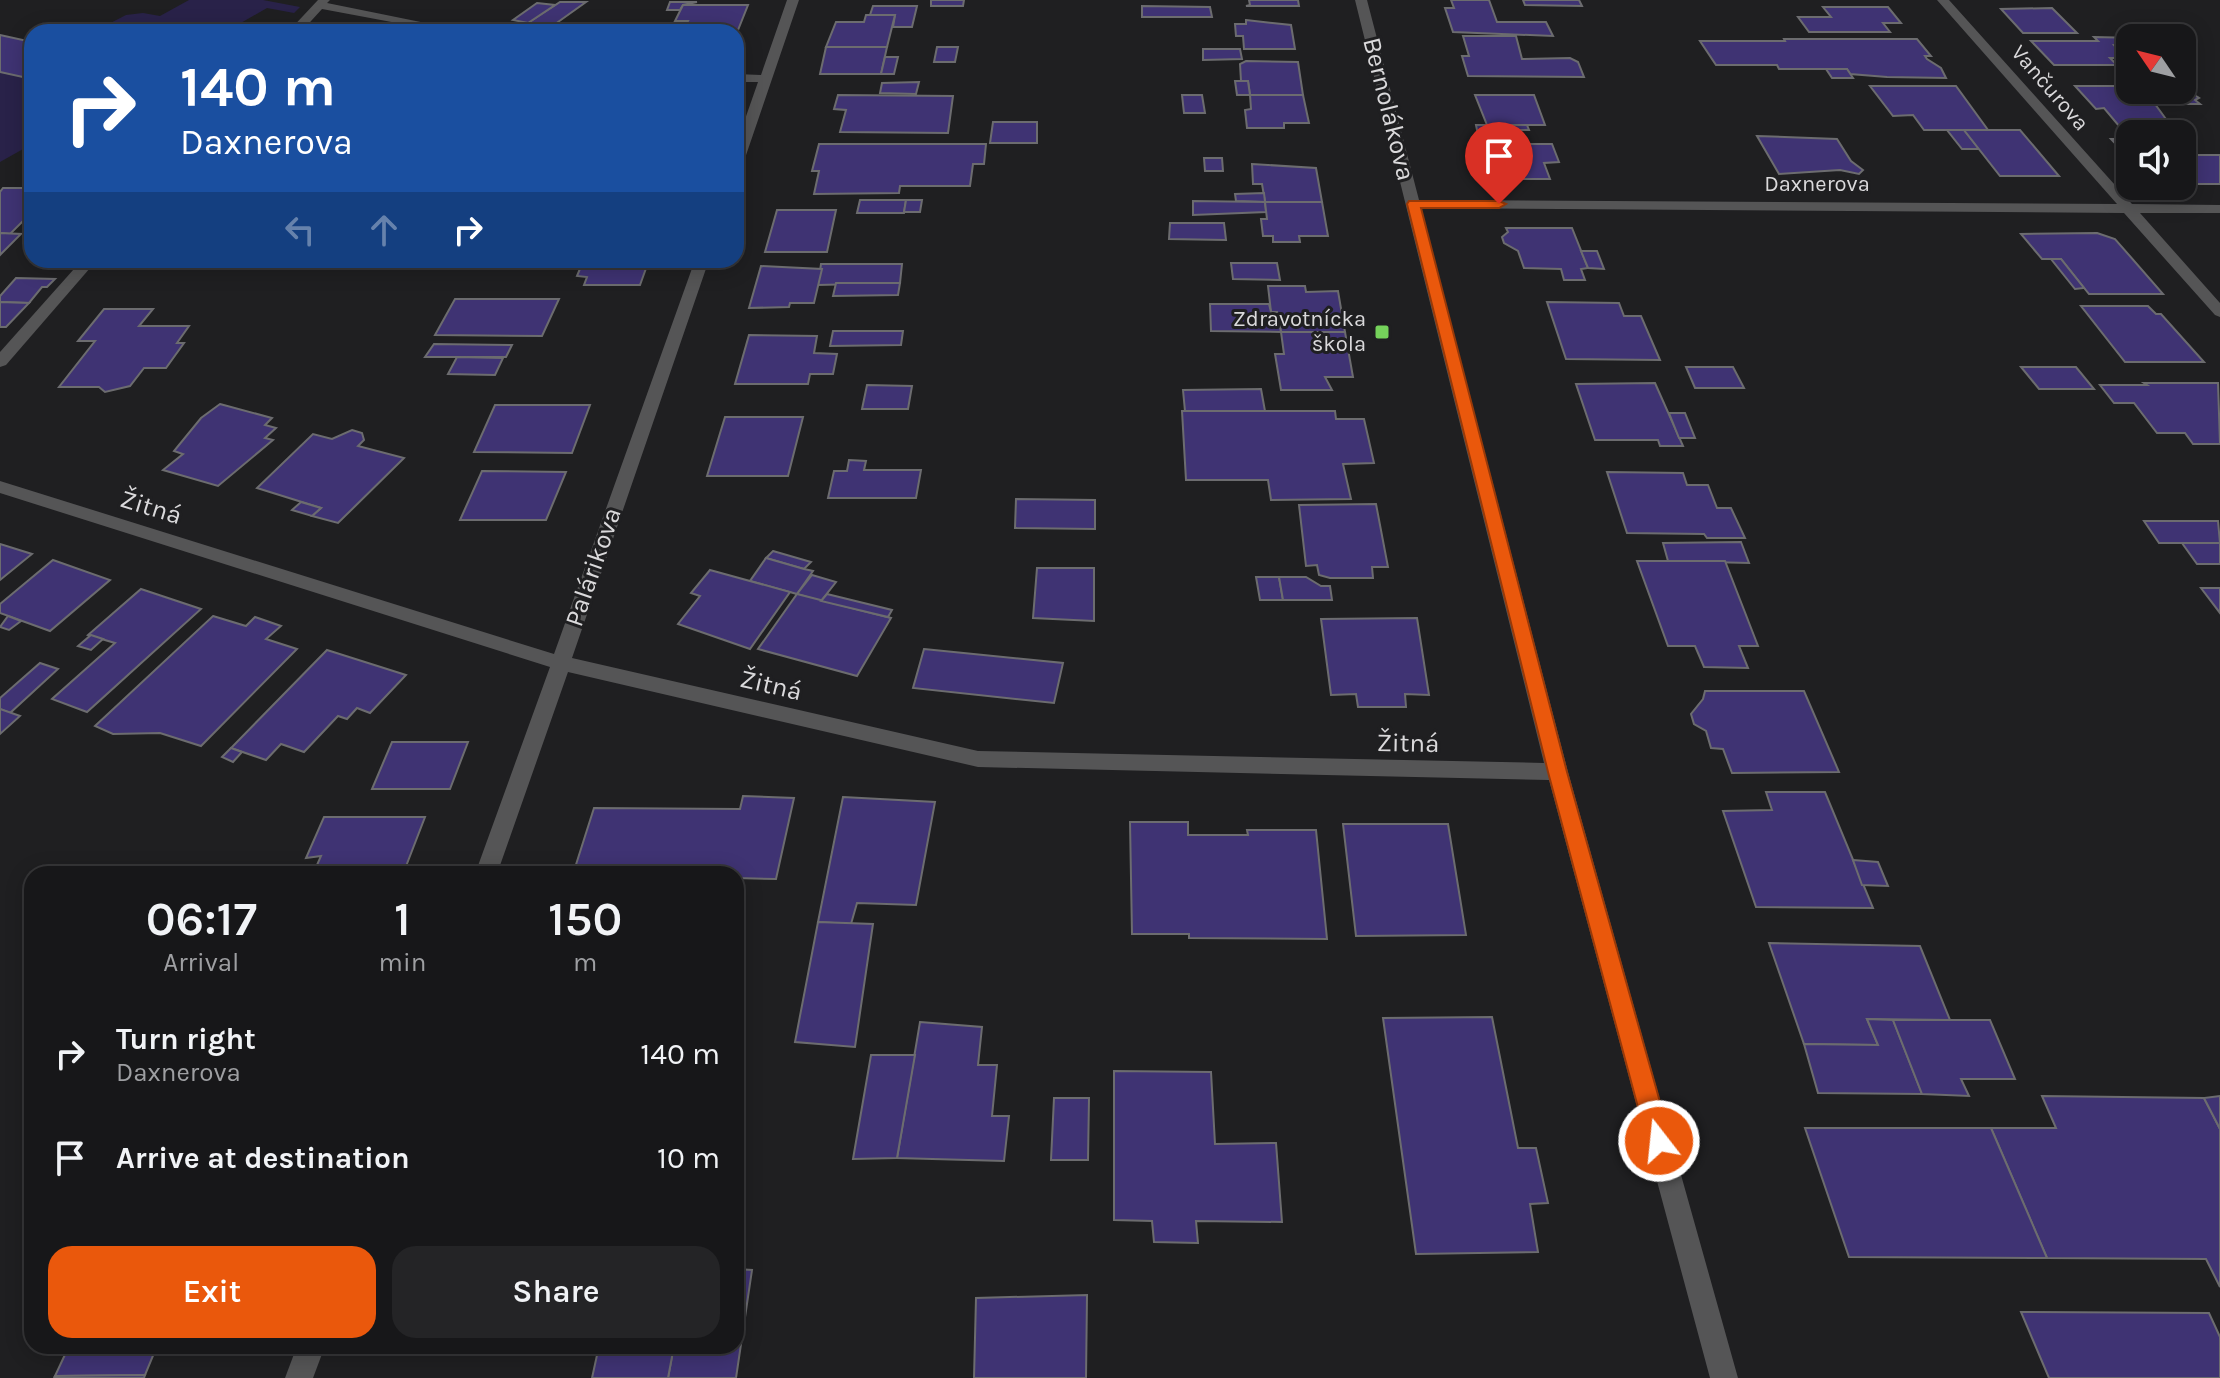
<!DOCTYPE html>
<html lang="en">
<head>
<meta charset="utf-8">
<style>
  body { margin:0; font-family:Karla,sans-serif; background:#242426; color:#f1f3f6; height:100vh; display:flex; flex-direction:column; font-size:30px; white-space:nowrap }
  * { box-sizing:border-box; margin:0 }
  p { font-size:26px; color:#9e9fa2 }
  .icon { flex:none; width:44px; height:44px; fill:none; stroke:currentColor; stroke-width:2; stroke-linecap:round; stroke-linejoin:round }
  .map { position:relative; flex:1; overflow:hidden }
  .side { position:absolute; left:24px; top:866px; width:720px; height:488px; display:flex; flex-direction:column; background:#171719; border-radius:24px; box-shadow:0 4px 20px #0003,0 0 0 2px #363638 }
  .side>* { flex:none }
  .hud { position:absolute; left:24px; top:24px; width:720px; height:244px; border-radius:24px; box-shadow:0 4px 20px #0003,0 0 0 2px #363638; background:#1a4fa0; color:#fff; overflow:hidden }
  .needle { width:52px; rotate:305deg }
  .tools { position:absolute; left:2116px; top:24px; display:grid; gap:16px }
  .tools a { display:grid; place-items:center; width:80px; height:80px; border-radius:16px; background:#171719; box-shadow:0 4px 20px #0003,0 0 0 2px #363638; font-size:40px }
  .pin { position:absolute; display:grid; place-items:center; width:68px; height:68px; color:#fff; margin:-82px -34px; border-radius:50% 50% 50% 0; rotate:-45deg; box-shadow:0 0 8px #0007 }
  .pin .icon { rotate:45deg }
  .me { position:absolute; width:88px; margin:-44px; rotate:344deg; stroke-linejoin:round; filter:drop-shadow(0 0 6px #0008) }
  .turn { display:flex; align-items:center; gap:28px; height:168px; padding:0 24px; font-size:36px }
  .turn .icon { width:104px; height:104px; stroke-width:2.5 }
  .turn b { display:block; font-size:56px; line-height:68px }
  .lanes { display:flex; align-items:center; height:76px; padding:0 24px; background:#0003; justify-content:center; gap:40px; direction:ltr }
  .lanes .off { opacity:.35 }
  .eta { display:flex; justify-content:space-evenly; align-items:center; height:136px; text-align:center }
  .eta b { font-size:48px; font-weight:600; line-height:56px }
  .button { display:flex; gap:16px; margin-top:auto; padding:16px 24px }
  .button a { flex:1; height:92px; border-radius:24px; background:#ea580c; color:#fff; font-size:32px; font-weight:600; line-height:92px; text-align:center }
  .button a+a { background:#242426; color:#f1f3f6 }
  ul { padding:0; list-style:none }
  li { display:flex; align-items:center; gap:24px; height:104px; padding:0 24px }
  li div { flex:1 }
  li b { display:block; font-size:30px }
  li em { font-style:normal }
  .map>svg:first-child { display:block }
  .green { fill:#292249 }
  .building { fill:#3f3373; stroke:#6c6c6f; stroke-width:2 }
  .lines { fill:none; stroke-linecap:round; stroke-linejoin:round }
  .minor { fill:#555556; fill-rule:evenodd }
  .route { fill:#ea580c; stroke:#983908; stroke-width:2 }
  .poi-dot { fill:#75d25b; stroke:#1f1f21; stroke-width:3 }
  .labels { text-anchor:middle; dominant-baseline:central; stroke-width:6; stroke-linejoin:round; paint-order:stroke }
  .far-street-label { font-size:22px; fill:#dad9db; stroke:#1f1f21 }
  .far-poi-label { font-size:22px; fill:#dad9db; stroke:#1f1f21; text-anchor:end }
  .street-label { font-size:26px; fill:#dad9db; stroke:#1f1f21 }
</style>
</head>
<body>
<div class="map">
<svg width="2220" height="1378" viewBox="0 0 2220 1378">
  <rect width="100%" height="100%" fill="#1f1f21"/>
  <g class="green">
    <path d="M189,0H263L300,7L294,13L267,8L225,32H93L126,15L143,13L160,16Z"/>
    <path d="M0,72L32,79V144L0,162Z"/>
  </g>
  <g class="building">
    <path d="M931,0H964L963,6H931Z"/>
    <path d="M1249,0H1298L1299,6H1246L1250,5Z"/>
    <path d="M1451,0H1489L1497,22H1546L1553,36L1453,32L1445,8H1454Z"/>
    <path d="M1523,0H1579L1582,6L1525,5Z"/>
    <path d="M560,2H586L551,27L528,23Z"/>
    <path d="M670,2H697L683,5L680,10H667Z"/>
    <path d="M537,3L555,5L528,23L513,20Z"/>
    <path d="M683,5H748L738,30H683L688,21H675Z"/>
    <path d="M873,6H917L912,27H893L895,15H870Z"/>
    <path d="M1142,6L1210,7L1212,17H1142Z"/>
    <path d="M1823,7H1888L1901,23H1883L1890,32H1809L1798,17H1831Z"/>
    <path d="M2052,8L2077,33H2023L2001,9Z"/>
    <path d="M866,15H895L887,47H826L836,22H864Z"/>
    <path d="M1246,20L1291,25L1295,49H1244L1243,36H1236L1235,24H1246Z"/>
    <path d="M0,35L32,42V79L0,72Z"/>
    <path d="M1463,36H1516L1522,59L1570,58L1578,62L1584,77L1468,76L1462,56H1469Z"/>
    <path d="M2094,37L2137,38H2130V44L2114,45L2126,58H2110L2117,65H2054L2031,41H2098Z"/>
    <path d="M1784,39H1917L1931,56H1925L1927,59L1941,68L1946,78L1887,77L1850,74L1847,69H1779L1777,65H1716L1700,41H1785Z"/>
    <path d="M826,47H887L881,74H820Z"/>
    <path d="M937,47H958L955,62H934Z"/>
    <path d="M1203,49H1240L1242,59L1203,60Z"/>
    <path d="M885,57H898L894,74H881Z"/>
    <path d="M1246,61L1298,62L1303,95H1250L1248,81H1241L1240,64Z"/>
    <path d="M1826,69H1847L1853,78H1832Z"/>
    <path d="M1235,81H1248L1250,95H1237Z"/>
    <path d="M919,82L916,94L880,93L882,83Z"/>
    <path d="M1870,86H1956L1988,130H1924L1913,115L1893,116Z"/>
    <path d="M2075,86H2130V90H2182V87L2199,98L2195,100L2200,104H2155L2171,126H2119L2104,108L2096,109Z"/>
    <path d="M838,95L953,96L948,133L840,132L846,110L834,109Z"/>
    <path d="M1182,95H1202L1205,113H1184Z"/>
    <path d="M1250,95H1303L1309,123H1284V128H1247L1245,110L1251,109Z"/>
    <path d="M1475,95H1534L1545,125H1487Z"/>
    <path d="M993,122H1037V143H990Z"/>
    <path d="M1476,125H1527L1529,130H1477Z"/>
    <path d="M1947,130H1964L1979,149H1962Z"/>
    <path d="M1964,130H2020L2059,176H2000Z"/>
    <path d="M1757,136L1837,139L1851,161L1863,170L1859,174L1840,170L1779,174Z"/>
    <path d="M2111,139H2130V159Z"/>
    <path d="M819,144H986L984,164H973L970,186H900L899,193L814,194L819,171H812Z"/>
    <path d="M1479,144H1552L1559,162L1544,163L1550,179H1490Z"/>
    <rect x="2182" y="155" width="38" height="29"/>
    <path d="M1204,158H1222L1223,171H1205Z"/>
    <path d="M1252,164L1316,168L1322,202H1265L1262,184H1253Z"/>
    <path d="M3,188H32V212L10,234L0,233V192Z"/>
    <path d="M1264,193L1265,202L1236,201L1235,194Z"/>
    <path d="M860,200H906L904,213H857Z"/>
    <path d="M906,200H922L920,212H904Z"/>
    <path d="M1193,201L1265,202L1266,212L1193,215Z"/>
    <path d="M1265,202H1322L1328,236H1299L1300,242H1273V236H1263L1261,219H1267Z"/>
    <path d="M777,210H836L827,252H765Z"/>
    <path d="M1170,223H1224L1226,240L1169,239Z"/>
    <path d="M1506,228H1572L1588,268L1581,269L1585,280H1564L1561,269L1524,268L1518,251L1504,243L1502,237L1508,232Z"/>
    <path d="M0,233L21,234L0,255Z"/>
    <path d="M2097,233L2115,239L2163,294H2089L2061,259H2042L2021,234Z"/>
    <path d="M1581,251H1597L1604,269L1588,268Z"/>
    <path d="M2051,259H2061L2084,288L2075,289Z"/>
    <path d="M144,260H263L262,261Z"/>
    <path d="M569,260H649L640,285H584L587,277L577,276L582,264H568Z"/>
    <path d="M1231,263H1277L1280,280L1233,279Z"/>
    <path d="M821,264H902L900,283L818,285Z"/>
    <path d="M761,266L822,269L814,303H790L789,307L749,308Z"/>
    <path d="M16,278L55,279L47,287H42L29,303L0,302V296Z"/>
    <path d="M836,283H900L898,295L833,296Z"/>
    <path d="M1268,286H1305L1306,292L1338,291L1345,332H1281L1277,312H1271Z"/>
    <path d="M455,299H559L542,336L435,335Z"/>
    <path d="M0,302L29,303L6,327H0Z"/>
    <path d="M1547,302L1619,303L1624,316H1641L1660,360L1566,359Z"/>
    <path d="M1210,304H1269L1271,312H1277L1281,332L1211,331Z"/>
    <path d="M2081,306H2148L2156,314H2161L2204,362H2125Z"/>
    <path d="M104,309H153L139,326H189L177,343H184L166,368H144L130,386L105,392L99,387H59L95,341H78Z"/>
    <path d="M833,331H903L901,345L830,346Z"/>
    <path d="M1281,332H1345L1353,377H1325L1332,390H1281L1275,354H1284Z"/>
    <path d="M749,335L817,336L814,353L837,354L833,374H810L808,384H735Z"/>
    <path d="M434,344L512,345L506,357H425Z"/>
    <path d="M457,357L503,358L495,375L448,374Z"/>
    <path d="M1686,367H1733L1744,388H1695Z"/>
    <path d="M2021,367H2076L2094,389H2039Z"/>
    <path d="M1655,383L1683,446H1660L1658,440H1595L1576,384Z"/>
    <path d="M2144,383H2218L2220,444H2193L2185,433H2157L2134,403H2114L2100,385H2147Z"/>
    <path d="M867,385L912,386L908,409H862Z"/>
    <path d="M1261,389L1265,411H1185L1183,390Z"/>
    <path d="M220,404L272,418L265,425L276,428L265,438L273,440L218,486L163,470L183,454L174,451L201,418Z"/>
    <path d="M495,405H590L572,453L474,452Z"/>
    <path d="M1182,411H1335L1336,419H1364L1374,463L1343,464L1351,499L1271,500L1268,480H1186Z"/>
    <path d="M1669,413H1685L1695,438H1679Z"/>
    <path d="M725,417H803L788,476H707Z"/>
    <path d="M352,430L362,433L364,440L358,446L404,458L338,523L312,516L321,508L257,488L313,434L332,439Z"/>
    <path d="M849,460L866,461L864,470H921L916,498H828L834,471H847Z"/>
    <path d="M482,471L566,472L546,520H460Z"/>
    <path d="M1607,472L1683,473L1687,485H1708L1717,508H1731L1745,538H1707L1704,534L1627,533Z"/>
    <path d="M1016,499L1095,500V529L1015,528Z"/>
    <path d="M301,502L321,508L312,516L292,510Z"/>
    <path d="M1376,504L1388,567H1372L1373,578H1330L1319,575L1317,565L1306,566L1299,505Z"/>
    <path d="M2144,521H2218L2220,543H2159Z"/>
    <path d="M1741,542L1749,563L1668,561L1663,543Z"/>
    <path d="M2182,543H2220V564H2197Z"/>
    <path d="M0,544L32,554L0,580Z"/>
    <path d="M773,551L811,562L804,569L766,558Z"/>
    <path d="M766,558L804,569L813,571L797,594L750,581Z"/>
    <path d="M53,560L110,580L50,631L0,613V604Z"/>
    <path d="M1637,561H1725L1758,646H1739L1748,668L1704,667L1695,646H1668Z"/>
    <path d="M1037,568H1094V621L1033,618Z"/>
    <path d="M710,570L790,592L750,649L678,624L700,596L691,593Z"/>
    <path d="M812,575L836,582L821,601L797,594Z"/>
    <path d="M1256,577H1279L1283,600H1260Z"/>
    <path d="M1279,577H1306L1321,586H1330L1332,600H1283Z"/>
    <path d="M2201,588H2220V613Z"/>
    <path d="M141,589L201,609L87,712L52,699L115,643L88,635Z"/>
    <path d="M797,594L891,618L857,676L758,649Z"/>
    <path d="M827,594L892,610L888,617L821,601Z"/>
    <path d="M8,616L21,621L9,630L0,627Z"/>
    <path d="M213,616L246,626L255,617L281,626L266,639L297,649L201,746L160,733L113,734L95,726Z"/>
    <path d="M1417,618L1429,695L1405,694L1406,707H1358L1356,694L1331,695L1321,619Z"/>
    <path d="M91,635L103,639L91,650L78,646Z"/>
    <path d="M924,649L1063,663L1054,703L913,688Z"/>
    <path d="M327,650L406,675L370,713L357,708L347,719L338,716L304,752L281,744L266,760L231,748Z"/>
    <path d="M40,663L58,669L10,713L0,709V698Z"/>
    <path d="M1705,691H1804L1839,772L1732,773L1723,749L1711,748L1706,731L1694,724L1691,714L1703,699Z"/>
    <path d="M0,709L20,716L0,734Z"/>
    <path d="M392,742H468L450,789H372Z"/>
    <path d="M231,748L242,752L233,762L222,757Z"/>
    <path d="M1766,792H1825L1873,908L1756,907L1723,811L1772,810Z"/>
    <path d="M743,796L794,798L776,879L736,878V874H573L594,808L740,809Z"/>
    <path d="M843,797L935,802L916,905L857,903L851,924L818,922Z"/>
    <path d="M324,817H425L403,874H313L321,856L306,858Z"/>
    <path d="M1130,822H1188V835H1248L1247,830H1316L1327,939L1189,938V934H1132Z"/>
    <path d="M1343,824H1448L1466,935L1356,936Z"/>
    <path d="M1853,860L1878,862L1888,886L1862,885Z"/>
    <path d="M818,922L873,924L855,1047L795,1042Z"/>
    <path d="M1769,943L1920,946L1950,1020L1867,1019L1878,1045L1804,1044Z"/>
    <path d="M1492,1017L1518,1148H1536L1548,1203L1530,1204L1538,1252L1416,1254L1383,1018Z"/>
    <path d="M1867,1019L1893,1020L1922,1094L1818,1093L1804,1044L1878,1045Z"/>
    <path d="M1893,1020H1990L2015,1079H1961L1969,1096L1922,1094Z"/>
    <path d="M920,1022L982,1027L978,1065H997L992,1116H1009L1004,1161L897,1158Z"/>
    <path d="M871,1055H915L897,1158L853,1159Z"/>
    <path d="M1114,1071L1211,1072L1215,1144L1276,1143L1282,1222L1196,1221L1198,1243L1154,1242L1152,1221L1114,1220Z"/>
    <path d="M2042,1096L2204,1098L2220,1129V1287L2206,1259L2047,1258L1991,1128H2056Z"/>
    <path d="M2220,1096V1129L2204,1098Z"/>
    <path d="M1054,1098H1089L1088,1160H1051Z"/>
    <path d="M1805,1128H1991L2047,1258L1849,1257Z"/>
    <path d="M736,1269L752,1270L736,1378H668L674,1346H736Z"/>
    <path d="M1087,1295L1086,1378H974L976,1298Z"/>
    <path d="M2021,1312L2209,1313L2220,1337V1378H2049Z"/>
    <path d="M69,1346H157L145,1375L55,1376Z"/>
    <path d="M599,1346H674L668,1378H592Z"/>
    <path d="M145,1375L144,1378H54L55,1376Z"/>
  </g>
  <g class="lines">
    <g class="minor">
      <path d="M318,0H330L327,3L470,32H445L322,9L301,32H288Z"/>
      <path d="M787,0H799L743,164L736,168V145L758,82H736V74L761,75Z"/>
      <path d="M1355,0H1367L1419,200L2117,204L1937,0H1949L2132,204L2220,205V213H2140L2220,303V317L2215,315L2124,213L1421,208L1568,772L1738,1378H1710L1549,780L978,767L568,672L497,874H475L550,667L0,493V481L554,654L695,260H709L572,658L978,751L1544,763Z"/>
      <path d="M82,260H97L6,365L0,367V352Z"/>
      <path d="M297,1346H325L313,1378H285Z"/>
    </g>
  </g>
  <path class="route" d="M1409,201H1499L1506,204L1499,208H1421L1567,772L1671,1141L1667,1149L1659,1152L1651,1149L1647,1141L1548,772L1407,204Z"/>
  <rect class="poi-dot" x="1374" y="324" width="16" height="16" rx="4"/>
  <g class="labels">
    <g class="far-street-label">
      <text transform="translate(2050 88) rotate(49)">Vančurova</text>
      <text x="1817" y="184">Daxnerova</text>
    </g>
    <g class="far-poi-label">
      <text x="1366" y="319">Zdravotnícka<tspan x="1366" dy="25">škola</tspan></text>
    </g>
    <g class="street-label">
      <text transform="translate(1389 109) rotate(76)">Bernolákova</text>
      <text transform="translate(151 507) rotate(17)">Žitná</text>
      <text transform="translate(593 567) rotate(-71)">Palárikova</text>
      <text transform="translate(771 685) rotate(13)">Žitná</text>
      <text transform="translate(1408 743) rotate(1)">Žitná</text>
    </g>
  </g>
</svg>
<div class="tools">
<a><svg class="needle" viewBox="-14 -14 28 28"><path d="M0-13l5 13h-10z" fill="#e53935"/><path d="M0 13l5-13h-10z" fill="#9e9fa2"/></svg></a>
<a><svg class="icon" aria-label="sound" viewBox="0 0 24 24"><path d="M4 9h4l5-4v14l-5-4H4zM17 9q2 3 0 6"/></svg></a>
</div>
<div class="pin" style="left:1499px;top:204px;background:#d93025"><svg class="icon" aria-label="arrive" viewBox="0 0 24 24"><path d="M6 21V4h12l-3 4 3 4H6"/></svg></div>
<svg class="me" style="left:1659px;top:1141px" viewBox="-20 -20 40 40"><circle r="17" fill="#ea580c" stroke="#fff" stroke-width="3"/><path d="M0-11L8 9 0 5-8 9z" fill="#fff"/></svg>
<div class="hud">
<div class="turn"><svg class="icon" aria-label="right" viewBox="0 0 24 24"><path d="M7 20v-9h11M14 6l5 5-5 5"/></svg><div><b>140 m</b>Daxnerova</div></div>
<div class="lanes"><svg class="icon off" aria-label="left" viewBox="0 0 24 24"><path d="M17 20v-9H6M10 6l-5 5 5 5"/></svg><svg class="icon off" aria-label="ahead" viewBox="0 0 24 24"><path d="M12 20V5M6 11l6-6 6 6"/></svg><svg class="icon" aria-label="right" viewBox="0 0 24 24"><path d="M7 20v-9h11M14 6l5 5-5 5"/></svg></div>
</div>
<section class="side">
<div class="eta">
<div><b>06:17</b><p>Arrival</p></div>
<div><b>1</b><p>min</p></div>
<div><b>150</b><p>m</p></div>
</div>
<ul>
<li><svg class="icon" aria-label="right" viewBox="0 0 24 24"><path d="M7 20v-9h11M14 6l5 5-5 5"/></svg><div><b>Turn right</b><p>Daxnerova</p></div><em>140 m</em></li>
<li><svg class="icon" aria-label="arrive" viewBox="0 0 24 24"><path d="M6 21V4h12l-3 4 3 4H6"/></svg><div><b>Arrive at destination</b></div><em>10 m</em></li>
</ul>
<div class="button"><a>Exit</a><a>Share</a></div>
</section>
</div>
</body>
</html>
